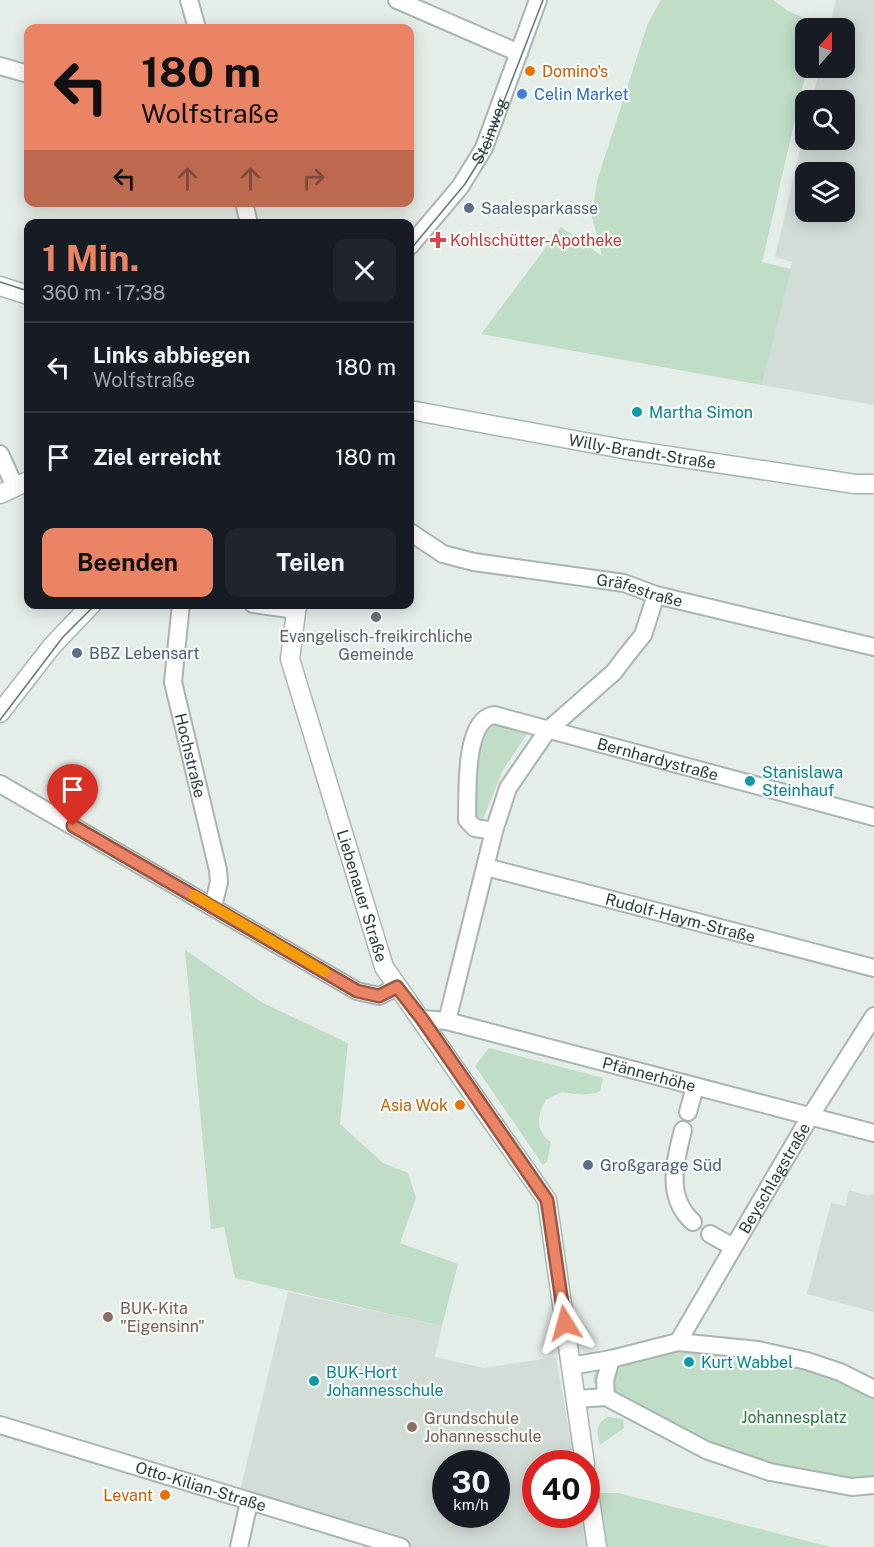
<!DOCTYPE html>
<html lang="de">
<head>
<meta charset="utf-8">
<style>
  body { margin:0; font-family:"Public Sans",sans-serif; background:#20242c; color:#f1f3f6; height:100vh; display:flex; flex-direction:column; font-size:22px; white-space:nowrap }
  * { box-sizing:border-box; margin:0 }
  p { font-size:20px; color:#9ea1a6 }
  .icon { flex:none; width:33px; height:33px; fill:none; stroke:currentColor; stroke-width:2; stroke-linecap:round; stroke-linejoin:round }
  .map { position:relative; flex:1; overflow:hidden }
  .details { position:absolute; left:24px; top:219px; width:390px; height:390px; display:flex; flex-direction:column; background:#171b24; border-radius:12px; box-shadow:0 3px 15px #0003 }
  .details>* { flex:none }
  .hud { position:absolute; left:24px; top:24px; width:390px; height:183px; border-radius:12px; box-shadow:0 3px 15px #0003; background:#eb8465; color:#111; overflow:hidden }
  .needle { width:39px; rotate:21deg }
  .buttons { position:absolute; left:795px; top:18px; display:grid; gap:12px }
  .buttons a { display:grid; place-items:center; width:60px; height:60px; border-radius:12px; background:#171b24; box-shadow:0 3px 15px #0003; font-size:30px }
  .speed { position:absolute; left:432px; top:1450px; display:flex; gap:12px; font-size:30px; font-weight:700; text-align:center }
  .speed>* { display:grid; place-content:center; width:78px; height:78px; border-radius:50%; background:#171b24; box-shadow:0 3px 15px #0003; line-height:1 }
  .speed small { font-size:15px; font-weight:400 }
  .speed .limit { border:9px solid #d22; background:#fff; color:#111 }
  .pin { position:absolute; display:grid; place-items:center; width:51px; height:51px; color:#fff; margin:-62px -26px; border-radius:50% 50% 50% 0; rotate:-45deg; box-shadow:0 0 6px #0007 }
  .pin .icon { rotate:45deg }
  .me { position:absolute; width:66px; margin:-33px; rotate:352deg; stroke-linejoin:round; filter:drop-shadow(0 0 4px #0008) }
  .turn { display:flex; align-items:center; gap:21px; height:126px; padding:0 18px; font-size:27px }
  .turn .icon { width:78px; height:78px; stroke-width:2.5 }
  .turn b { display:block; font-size:42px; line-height:51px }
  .lanes { display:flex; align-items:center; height:57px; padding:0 18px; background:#0003; justify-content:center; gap:30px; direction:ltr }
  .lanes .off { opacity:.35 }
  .round { display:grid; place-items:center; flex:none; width:63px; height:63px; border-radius:12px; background:#20242c }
  .overview { display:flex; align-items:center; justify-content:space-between; height:102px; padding:0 18px }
  h1 { font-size:36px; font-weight:700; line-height:45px; color:#eb8465 }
  .button { display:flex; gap:12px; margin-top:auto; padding:12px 18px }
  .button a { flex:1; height:69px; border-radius:12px; background:#eb8465; color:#111; font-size:24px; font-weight:700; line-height:69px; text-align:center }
  .button a+a { background:#20242c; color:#f1f3f6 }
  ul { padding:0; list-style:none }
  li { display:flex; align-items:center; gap:18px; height:90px; padding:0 18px; border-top:2px solid #363941 }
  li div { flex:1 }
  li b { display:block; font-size:22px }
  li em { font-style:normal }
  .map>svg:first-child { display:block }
  .built { fill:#d3ddd8; fill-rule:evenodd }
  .green { fill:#bfddc7 }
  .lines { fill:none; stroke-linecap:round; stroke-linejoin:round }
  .street-casing { stroke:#a8b5b0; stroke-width:20 }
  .secondary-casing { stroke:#a4b8b1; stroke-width:21 }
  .street { stroke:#fff; stroke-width:16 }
  .secondary { stroke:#fff; stroke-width:18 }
  .tram { stroke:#5f7972; stroke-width:1.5 }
  .route-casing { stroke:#995642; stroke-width:15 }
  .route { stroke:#eb8465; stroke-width:10 }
  .slow { stroke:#f59e0b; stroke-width:10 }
  .food-dot { fill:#e8710a; stroke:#f5faf7; stroke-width:2 }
  .shop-dot { fill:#3f7fe0; stroke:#f5faf7; stroke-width:2 }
  .service-dot { fill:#5c6f8a; stroke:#f5faf7; stroke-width:2 }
  .health-dot { fill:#e0444e; stroke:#f5faf7; stroke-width:2 }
  .culture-dot { fill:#0f9aa8; stroke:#f5faf7; stroke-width:2 }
  .worship-dot { fill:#6b7280; stroke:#f5faf7; stroke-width:2 }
  .education-dot { fill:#8d6e63; stroke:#f5faf7; stroke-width:2 }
  .labels { text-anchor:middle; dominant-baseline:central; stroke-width:4.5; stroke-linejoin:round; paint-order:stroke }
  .food-label { font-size:16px; fill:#c56008; stroke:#f5faf7; text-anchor:end }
  .shop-label { font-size:16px; fill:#366cbe; stroke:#f5faf7; text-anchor:start }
  .street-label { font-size:16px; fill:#253e37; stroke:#f5faf7 }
  .service-label { font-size:16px; fill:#4e5e75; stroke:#f5faf7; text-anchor:start }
  .health-label { font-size:16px; fill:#be3a42; stroke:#f5faf7; text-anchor:start }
  .culture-label { font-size:16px; fill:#0d838f; stroke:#f5faf7; text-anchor:start }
  .worship-label { font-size:16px; fill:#5b616d; stroke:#f5faf7 }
  .education-label { font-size:16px; fill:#785e54; stroke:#f5faf7; text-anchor:start }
  .park-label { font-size:16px; fill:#317349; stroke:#f5faf7 }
</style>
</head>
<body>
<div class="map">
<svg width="874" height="1547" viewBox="0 0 874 1547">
  <rect width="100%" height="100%" fill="#e5ede9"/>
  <g class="built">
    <path d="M836,0H874V405L762,385L792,262L775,257L805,128L806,140H844V100H812L820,68H844V28H829ZM806,172H844V212H806Z"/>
    <path d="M849,1190L869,1196L874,1193V1312L807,1294L831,1203L845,1206Z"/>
    <path d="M288,1292L442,1326L435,1357L484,1368L556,1357L575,1464H536V1515H583L589,1547H408L238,1499ZM446,1464H496V1515H446Z"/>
  </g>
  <g class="green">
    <path d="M661,0H773L788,11L817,23L816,28H806L807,68L762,262L791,269L762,385L481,334L561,227L602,256L592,217L597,181L648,23Z"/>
    <path d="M487,721L531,728L503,770L483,819L474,817L478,737Z"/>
    <path d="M185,950L263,1003L348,1043L340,1124L383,1163L408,1173L416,1198L400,1243L458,1264L442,1326L235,1278L224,1227L211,1229Z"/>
    <path d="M489,1048L603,1078L600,1091C585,1097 578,1094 562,1092L546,1100C537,1114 535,1132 551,1142L547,1162L543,1165L475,1066Z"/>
    <path d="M678,1342L807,1365L874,1397V1479L859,1481L779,1468L703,1442L593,1382L596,1366Z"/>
    <path d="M608,1417L623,1419L624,1428L600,1445C597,1433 595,1423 608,1417Z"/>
    <path d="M589,1493H618L831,1547H597Z"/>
  </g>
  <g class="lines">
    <defs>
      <g id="street">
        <path d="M189,0L197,28"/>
        <path d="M397,0L519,53"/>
        <path d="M0,66L28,74"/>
        <path d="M244,202L249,224"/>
        <path id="s1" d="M410,246L460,187L484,148L538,0"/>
        <path d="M0,454L15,487"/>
        <path id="s2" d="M410,532L443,554L474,562L624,583L656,595L874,647"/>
        <path id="s3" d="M181,604L173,682L218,870L219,882L213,907"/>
        <path d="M253,604L296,610"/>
        <path d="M0,784L357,991L379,996L397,987"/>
        <path id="s4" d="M494,831L475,828L467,820C468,795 463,720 494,715L874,817"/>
        <path id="s5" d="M486,867L874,968"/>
        <path id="s6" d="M422,1019L447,1021L874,1133"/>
        <path d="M447,1021L494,831L508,788L547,731L614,672L626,656L643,635L656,595"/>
        <path d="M688,1112L695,1087"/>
        <path d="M683,1130C675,1162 665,1197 693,1222"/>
        <path d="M710,1234L733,1247"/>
        <path id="s7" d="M678,1342L811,1115L874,1016"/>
        <path d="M571,1366L611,1359L678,1342L758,1350L807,1361L840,1372L874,1389"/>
        <path d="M606,1397L605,1381L611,1359"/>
        <path d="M576,1399L606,1397L706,1450L770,1472L852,1487L874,1485"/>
        <path id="s8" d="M0,1425L401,1547"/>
        <path d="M239,1547L249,1502"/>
      </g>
      <g id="secondary">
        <path d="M0,286L28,295"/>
        <path id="s9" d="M410,410L623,449L855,484H874"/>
        <path d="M0,494L28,481"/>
        <path id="s10" d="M297,604L290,659L384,967L547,1200L585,1464"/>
        <path d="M0,713L52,646L92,604"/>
        <path d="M586,1473L597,1547"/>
      </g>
    </defs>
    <use href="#street" class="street-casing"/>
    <use href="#secondary" class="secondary-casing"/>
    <use href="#street" class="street"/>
    <use href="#secondary" class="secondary"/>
    <g class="tram">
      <path d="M410,250L465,184L483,155L543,0"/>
      <path d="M0,282L28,291"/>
      <path d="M0,720L63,637L96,604"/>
    </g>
  </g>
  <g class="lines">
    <defs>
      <path id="route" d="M73,826L357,991L379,996L397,987L422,1019L547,1200L565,1323"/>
    </defs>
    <use href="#route" class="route-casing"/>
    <use href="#route" class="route"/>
    <path class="slow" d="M194,895L325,972"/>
  </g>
  <g class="food-dot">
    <circle cx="530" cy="71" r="6"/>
    <circle cx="460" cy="1105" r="6"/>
    <circle cx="165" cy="1495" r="6"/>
  </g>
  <circle class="shop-dot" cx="522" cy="94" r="6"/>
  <g class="service-dot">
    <circle cx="469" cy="208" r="6"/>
    <circle cx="77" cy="653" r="6"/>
    <circle cx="588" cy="1165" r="6"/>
  </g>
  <path class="health-dot" d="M435 231h6v6h6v6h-6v6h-6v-6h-6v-6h6z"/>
  <g class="culture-dot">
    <circle cx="637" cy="412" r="6"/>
    <circle cx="750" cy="781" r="6"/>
    <circle cx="689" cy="1362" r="6"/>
    <circle cx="314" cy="1381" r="6"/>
  </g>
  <circle class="worship-dot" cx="376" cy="617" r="6"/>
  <g class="education-dot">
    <circle cx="108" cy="1317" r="6"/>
    <circle cx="412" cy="1427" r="6"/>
  </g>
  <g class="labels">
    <g class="food-label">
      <text x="542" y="71" text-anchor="start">Domino's</text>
      <text x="448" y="1105">Asia Wok</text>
      <text x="153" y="1495">Levant</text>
    </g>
    <g class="shop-label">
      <text x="534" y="94">Celin Market</text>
    </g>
    <g class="street-label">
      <text stroke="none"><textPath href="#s1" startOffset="141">Steinweg</textPath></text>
      <text stroke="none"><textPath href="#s9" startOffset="236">Willy-Brandt-Straße</textPath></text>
      <text stroke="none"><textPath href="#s2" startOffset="240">Gräfestraße</textPath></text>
      <text stroke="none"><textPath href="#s3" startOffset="154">Hochstraße</textPath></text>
      <text stroke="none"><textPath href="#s4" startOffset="315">Bernhardystraße</textPath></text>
      <text stroke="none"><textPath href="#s10" startOffset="303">Liebenauer Straße</textPath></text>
      <text stroke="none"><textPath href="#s5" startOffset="201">Rudolf-Haym-Straße</textPath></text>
      <text stroke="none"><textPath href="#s6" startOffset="234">Pfännerhöhe</textPath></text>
      <text stroke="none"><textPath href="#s7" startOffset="190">Beyschlagstraße</textPath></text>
      <text stroke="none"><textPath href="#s8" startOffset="210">Otto-Kilian-Straße</textPath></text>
    </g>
    <g class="service-label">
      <text x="481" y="208">Saalesparkasse</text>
      <text x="89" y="653">BBZ Lebensart</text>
      <text x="600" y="1165">Großgarage Süd</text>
    </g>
    <g class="health-label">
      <text x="450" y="240">Kohlschütter-Apotheke</text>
    </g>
    <g class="culture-label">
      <text x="649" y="412">Martha Simon</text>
      <text x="762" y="772">Stanislawa<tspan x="762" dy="18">Steinhauf</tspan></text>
      <text x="701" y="1362">Kurt Wabbel</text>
      <text x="326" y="1372">BUK-Hort<tspan x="326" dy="18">Johannesschule</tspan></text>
    </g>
    <g class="worship-label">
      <text x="376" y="636">Evangelisch-freikirchliche<tspan x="376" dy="18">Gemeinde</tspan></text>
    </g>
    <g class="education-label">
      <text x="120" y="1308">BUK-Kita<tspan x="120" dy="18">"Eigensinn"</tspan></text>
      <text x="424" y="1418">Grundschule<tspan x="424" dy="18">Johannesschule</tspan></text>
    </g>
    <g class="park-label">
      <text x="794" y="1417">Johannesplatz</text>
    </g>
  </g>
</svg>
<div class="buttons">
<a><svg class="needle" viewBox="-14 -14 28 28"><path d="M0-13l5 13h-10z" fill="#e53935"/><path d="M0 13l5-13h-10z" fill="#9ea1a6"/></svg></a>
<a><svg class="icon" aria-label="search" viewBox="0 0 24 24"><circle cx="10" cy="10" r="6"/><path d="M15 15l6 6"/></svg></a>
<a><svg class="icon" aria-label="layers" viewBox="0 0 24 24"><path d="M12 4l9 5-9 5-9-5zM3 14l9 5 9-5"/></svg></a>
</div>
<div class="speed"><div>30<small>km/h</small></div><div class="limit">40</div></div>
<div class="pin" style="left:73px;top:826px;background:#d93025"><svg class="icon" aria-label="arrive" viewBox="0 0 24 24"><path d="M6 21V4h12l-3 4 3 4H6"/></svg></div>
<svg class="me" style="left:565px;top:1323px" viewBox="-20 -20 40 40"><path d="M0-17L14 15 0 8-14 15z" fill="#eb8465" stroke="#fff" stroke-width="4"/></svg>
<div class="hud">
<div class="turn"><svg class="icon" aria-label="left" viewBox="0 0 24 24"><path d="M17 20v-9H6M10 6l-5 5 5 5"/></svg><div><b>180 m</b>Wolfstraße</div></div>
<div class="lanes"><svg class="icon" aria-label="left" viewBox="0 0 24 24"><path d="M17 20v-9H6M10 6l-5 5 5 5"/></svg><svg class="icon off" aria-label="ahead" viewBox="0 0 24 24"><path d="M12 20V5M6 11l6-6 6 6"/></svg><svg class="icon off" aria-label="ahead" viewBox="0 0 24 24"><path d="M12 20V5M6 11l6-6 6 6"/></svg><svg class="icon off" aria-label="right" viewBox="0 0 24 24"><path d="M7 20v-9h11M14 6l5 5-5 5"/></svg></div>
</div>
<section class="details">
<div class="overview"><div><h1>1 Min.</h1><p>360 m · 17:38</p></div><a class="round"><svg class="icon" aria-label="close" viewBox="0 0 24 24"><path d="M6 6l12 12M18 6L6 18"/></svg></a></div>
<ul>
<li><svg class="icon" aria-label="left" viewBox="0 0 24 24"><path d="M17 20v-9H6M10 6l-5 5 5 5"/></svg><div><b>Links abbiegen</b><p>Wolfstraße</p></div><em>180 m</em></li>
<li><svg class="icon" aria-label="arrive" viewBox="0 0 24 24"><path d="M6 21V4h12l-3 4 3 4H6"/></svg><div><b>Ziel erreicht</b></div><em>180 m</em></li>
</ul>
<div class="button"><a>Beenden</a><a>Teilen</a></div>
</section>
</div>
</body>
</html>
